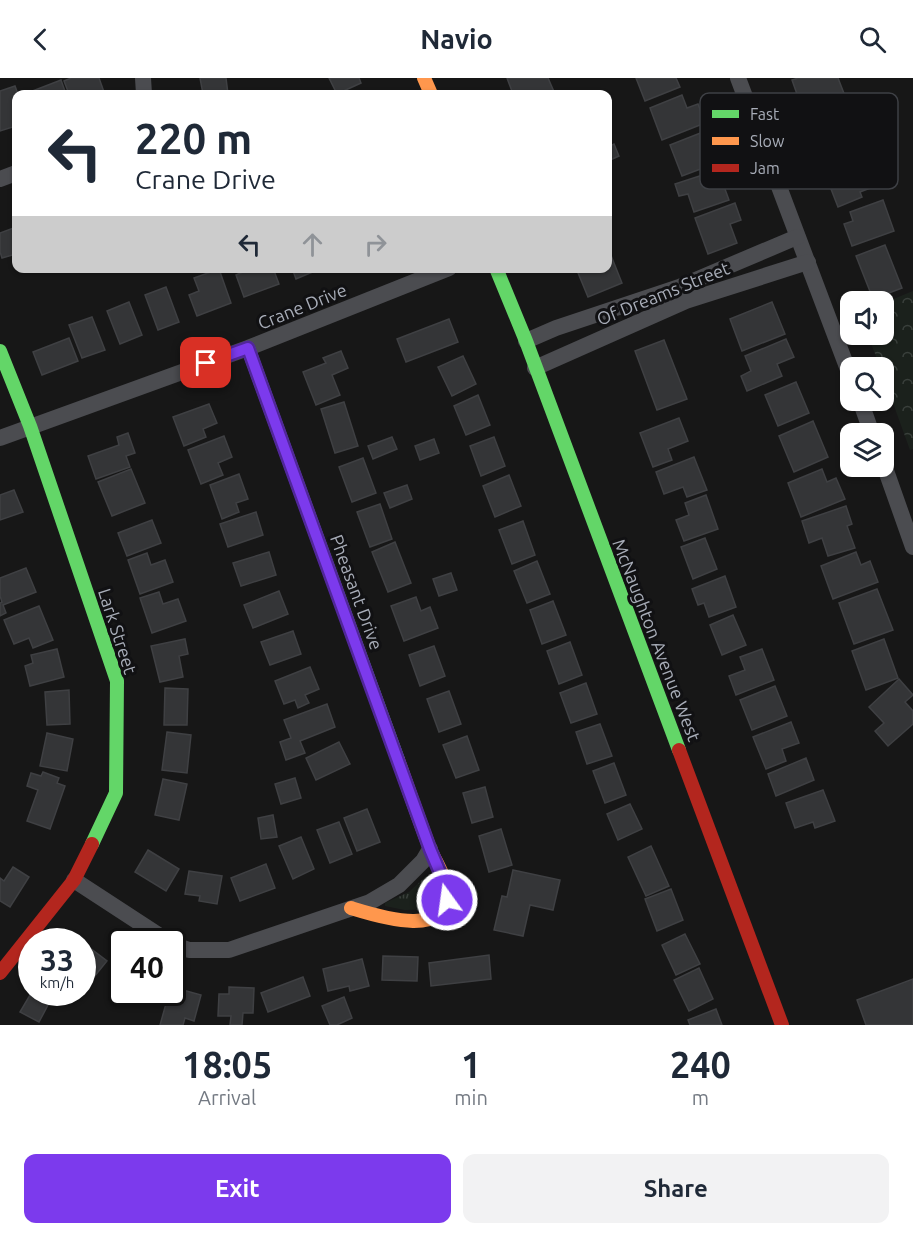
<!DOCTYPE html>
<html lang="en">
<head>
<meta charset="utf-8">
<style>
  body { margin:0; font-family:Ubuntu,sans-serif; background:#f2f2f3; color:#1f2937; height:100vh; display:flex; flex-direction:column; font-size:22px; white-space:nowrap }
  * { box-sizing:border-box; margin:0 }
  p { font-size:20px; color:#747a83 }
  .icon { flex:none; width:33px; height:33px; fill:none; stroke:currentColor; stroke-width:2; stroke-linecap:round; stroke-linejoin:round }
  .map { position:relative; height:947px; overflow:hidden }
  .details { display:flex; flex-direction:column; background:#fff; flex:1 }
  .details>* { flex:none }
  .top-card { position:absolute; left:12px; top:12px; width:600px; height:183px; border-radius:12px; box-shadow:0 2px 4px #0004; background:#fff; color:#1f2937; overflow:hidden }
  .controls { position:absolute; left:840px; top:213px; display:grid; gap:12px }
  .controls a { display:grid; place-items:center; width:54px; height:54px; border-radius:12px; background:#fff; box-shadow:0 2px 4px #0004; font-size:30px }
  .speed { position:absolute; left:18px; top:850px; display:flex; gap:12px; font-size:30px; font-weight:700; text-align:center }
  .speed>* { display:grid; place-content:center; width:78px; height:78px; border-radius:50%; background:#fff; box-shadow:0 2px 4px #0004; line-height:1 }
  .speed small { font-size:15px; font-weight:400 }
  .speed .limit { border:3px solid #111; border-radius:9px; background:#fff; color:#111 }
  .pin { position:absolute; display:grid; place-items:center; width:51px; height:51px; color:#fff; margin:-26px; border-radius:12px; box-shadow:0 3px 9px #0006 }
  .me { position:absolute; width:66px; margin:-33px; rotate:346deg; stroke-linejoin:round; filter:drop-shadow(0 0 4px #0008) }
  .turn { display:flex; align-items:center; gap:21px; height:126px; padding:0 24px; font-size:27px }
  .turn .icon { width:78px; height:78px; stroke-width:2.5 }
  .turn b { display:block; font-size:42px; line-height:51px }
  .lanes { display:flex; align-items:center; height:57px; padding:0 24px; background:#0003; justify-content:center; gap:30px; direction:ltr }
  .lanes .off { opacity:.35 }
  .eta { display:flex; justify-content:space-evenly; align-items:center; height:102px; text-align:center }
  .eta b { font-size:36px; font-weight:600; line-height:42px }
  .action { display:flex; gap:12px; margin-top:auto; padding:12px 24px }
  .action a { flex:1; height:69px; border-radius:12px; background:#7c3aed; color:#fff; font-size:24px; font-weight:600; line-height:69px; text-align:center }
  .action a+a { background:#f2f2f3; color:#1f2937 }
  header { display:flex; justify-content:space-between; align-items:center; height:78px; padding:0 24px; background:#fff; font-size:27px; font-weight:600 }
  .map>svg:first-child { display:block }
  .grass { fill:url(#grass-tufts) }
  .park { fill:url(#park-crowns) }
  .building { fill:#343537; stroke:#3f4043; stroke-width:1.5 }
  .lines { fill:none; stroke-linecap:round; stroke-linejoin:round }
  .street { stroke:#4b4c50; stroke-width:16 }
  .fast { stroke:#63d668; stroke-width:14 }
  .slow { stroke:#ff974d; stroke-width:14 }
  .jam { stroke:#b3261e; stroke-width:14 }
  .route-casing { stroke:#51269a; stroke-width:15 }
  .route { stroke:#7c3aed; stroke-width:10 }
  .labels { text-anchor:middle; dominant-baseline:central; stroke-width:6; stroke-linejoin:round; paint-order:stroke }
  .street-label { font-size:18px; fill:#a8adb8; stroke:#111113 }
  .key { fill:#111113; stroke:#3e4045; stroke-width:1.5 }
  .key-label { font-size:16px; fill:#a8adb8 }
</style>
</head>
<body>
<header><svg class="icon" aria-label="back" viewBox="0 0 24 24"><path d="M15 5l-7 7 7 7"/></svg>Navio<svg class="icon" aria-label="search" viewBox="0 0 24 24"><circle cx="10" cy="10" r="6"/><path d="M15 15l6 6"/></svg></header>
<div class="map">
<svg width="913" height="947" viewBox="0 0 913 947">
  <defs>
    <pattern id="grass-tufts" width="24" height="20" patternUnits="userSpaceOnUse" patternTransform="scale(1.5)"><rect width="24" height="20" fill="#1b211c"/><path d="M3 7l-1-3M5 7V3M7 7l1-3M15 17l-1-3M17 17v-4M19 17l1-3" fill="none" stroke="#393f3b"/></pattern>
    <pattern id="park-crowns" width="20" height="18" patternUnits="userSpaceOnUse" patternTransform="scale(1.5)"><rect width="20" height="18" fill="#1b211c"/><path d="M2 6a3 3 0 1 1 6 0M12 15a3 3 0 1 1 6 0" fill="none" stroke="#393f3b"/></pattern>
  </defs>
  <rect width="100%" height="100%" fill="#171717"/>
  <path class="grass" d="M427,797L435,806L439,815L431,831L405,832L385,828V825L409,814Z"/>
  <path class="park" d="M913,213V371L910,372L884,300V290L880,289L868,257L884,256V225Z"/>
  <g class="building">
    <path d="M71,0H99L104,14L97,16H69L64,3Z"/>
    <path d="M200,0H226L228,16H203Z"/>
    <path d="M329,0H359L361,5L337,16Z"/>
    <path d="M507,0H548L555,16H513Z"/>
    <path d="M636,0H676L680,9L645,23Z"/>
    <path d="M798,0H838L845,18L825,25L827,31L805,39L792,2Z"/>
    <path d="M61,2L66,16H31L30,14Z"/>
    <path d="M15,8L18,16L16,48L0,53V13Z"/>
    <path d="M682,17L687,30L698,26L705,45L662,62L650,30Z"/>
    <path d="M708,52L714,69L705,72L711,87L682,98L670,67Z"/>
    <path d="M614,66L619,78L608,83V69Z"/>
    <path d="M854,82L857,90L870,85L878,107L860,114L862,119L838,129L831,111L835,110L828,92Z"/>
    <path d="M718,92L729,122L694,134L688,116L679,118L675,106Z"/>
    <path d="M883,122L894,153L852,168L844,146L853,143L850,134Z"/>
    <path d="M735,125L741,142L730,146L737,165L708,176L695,140Z"/>
    <path d="M16,149V176L2,180L0,174V155Z"/>
    <path d="M885,167L902,210L873,221L856,178Z"/>
    <path d="M610,175L622,205L588,219L576,190H608V176Z"/>
    <path d="M252,190H273L279,206L244,219L236,197Z"/>
    <path d="M292,190H322L296,201Z"/>
    <path d="M219,191L231,225L197,238L189,217L199,213L194,200Z"/>
    <path d="M166,209L179,244L158,252L145,217Z"/>
    <path d="M129,224L142,257L120,266L107,233Z"/>
    <path d="M772,224L785,256L742,273L730,241Z"/>
    <path d="M92,239L105,272L82,280L69,247Z"/>
    <path d="M449,241L458,264L406,284L397,261Z"/>
    <path d="M69,260L78,283L42,297L33,274Z"/>
    <path d="M786,261L794,279L777,286L782,298L747,313L741,298L751,293L745,278Z"/>
    <path d="M664,262L687,321L657,332L635,273Z"/>
    <path d="M341,273L348,290L332,297L340,317L316,327L303,294L326,285L323,280Z"/>
    <path d="M463,278L476,306L452,318L438,289Z"/>
    <path d="M796,304L809,335L778,348L765,317Z"/>
    <path d="M478,317L490,347L466,357L454,328Z"/>
    <path d="M344,324L358,368L335,375L321,331Z"/>
    <path d="M209,326L217,345L203,351L206,359L184,368L173,339Z"/>
    <path d="M679,340L688,363L668,371L672,382L653,389L640,355Z"/>
    <path d="M813,343L828,379L794,394L779,358Z"/>
    <path d="M128,355L135,375L126,378L130,389L96,401L88,378L119,367L117,359Z"/>
    <path d="M224,358L232,379L218,385L223,397L201,406L188,372Z"/>
    <path d="M392,359L397,371L373,381L368,368Z"/>
    <path d="M494,359L505,388L481,398L470,368Z"/>
    <path d="M434,361L439,375L420,382L415,368Z"/>
    <path d="M694,379L707,412L687,419L683,409L664,416L656,394Z"/>
    <path d="M363,380L376,415L352,424L339,389Z"/>
    <path d="M131,391L145,425L112,438L98,404Z"/>
    <path d="M822,391L827,404L836,400L845,421L801,439L788,405Z"/>
    <path d="M239,396L248,421L236,425L239,434L222,441L210,407Z"/>
    <path d="M509,397L521,428L495,439L483,408Z"/>
    <path d="M407,407L412,421L390,430L384,415Z"/>
    <path d="M14,412L23,434L0,442V417Z"/>
    <path d="M706,417L718,451L684,463L676,442L689,437L685,425Z"/>
    <path d="M380,426L392,461L370,469L357,434Z"/>
    <path d="M846,428L852,446L847,448L855,470L828,478L822,460L809,465L802,443Z"/>
    <path d="M256,434L263,457L228,469L220,446Z"/>
    <path d="M152,442L161,465L127,478L118,455Z"/>
    <path d="M523,443L535,477L512,486L499,452Z"/>
    <path d="M705,460L717,491L693,501L681,469Z"/>
    <path d="M395,464L411,505L388,514L372,474Z"/>
    <path d="M269,474L276,497L241,508L233,485Z"/>
    <path d="M856,474L861,487L870,483L878,504L833,521L821,488Z"/>
    <path d="M147,475L151,487L165,482L173,504L140,516L128,482Z"/>
    <path d="M537,483L550,516L527,525L514,493Z"/>
    <path d="M26,490L36,514L3,527L6,535L0,538V525L2,524L0,518V500Z"/>
    <path d="M451,495L457,512L439,518L433,501Z"/>
    <path d="M725,498L736,529L709,539L704,525L698,527L692,511Z"/>
    <path d="M877,511L893,552L854,566L839,525Z"/>
    <path d="M279,513L288,536L253,550L244,527Z"/>
    <path d="M159,514L163,526L178,521L186,543L152,555L140,520Z"/>
    <path d="M416,519L421,533L430,529L438,550L404,563L391,528Z"/>
    <path d="M553,523L566,557L542,566L530,532Z"/>
    <path d="M39,528L53,562L33,570L29,560L14,566L4,542Z"/>
    <path d="M733,537L746,567L722,577L710,547Z"/>
    <path d="M293,553L301,576L270,587L261,564Z"/>
    <path d="M185,561L188,576L179,578L183,599L160,604L151,568Z"/>
    <path d="M884,561L898,600L866,612L852,573Z"/>
    <path d="M570,564L582,597L559,606L547,573Z"/>
    <path d="M434,568L445,598L420,608L409,577Z"/>
    <path d="M57,571L64,599L30,608L25,588L33,585L31,577Z"/>
    <path d="M762,571L774,602L736,617L729,598L745,592L740,579Z"/>
    <path d="M310,589L319,611L305,617L309,625L298,630L295,622L284,626L275,603Z"/>
    <path d="M899,601L913,617L905,624L913,633V646L888,668L875,653L884,645L869,629Z"/>
    <path d="M586,605L597,636L571,645L560,615Z"/>
    <path d="M775,608L787,638L752,652L740,622Z"/>
    <path d="M165,610L188,611L187,647H164Z"/>
    <path d="M69,612L70,646L47,647L45,614Z"/>
    <path d="M449,613L461,646L439,654L427,621Z"/>
    <path d="M327,626L335,649L300,663L305,675L286,682L280,664L291,660L284,642Z"/>
    <path d="M791,644L799,665L782,671L786,683L766,691L753,659Z"/>
    <path d="M600,646L612,678L587,686L576,654Z"/>
    <path d="M167,654L191,657L187,695L162,692Z"/>
    <path d="M47,655L73,661L67,693L40,688Z"/>
    <path d="M467,658L479,692L456,700L443,667Z"/>
    <path d="M339,664L350,686L316,702L306,680Z"/>
    <path d="M806,680L814,702L776,718L768,696Z"/>
    <path d="M614,685L626,717L605,725L593,693Z"/>
    <path d="M43,694L59,700L57,705L65,708L50,751L27,743L38,712L27,708L31,695L41,698Z"/>
    <path d="M295,700L301,720L281,726L275,706Z"/>
    <path d="M163,701L187,706L179,742L155,737Z"/>
    <path d="M485,709L493,739L472,745L463,715Z"/>
    <path d="M823,712L835,743L815,750L813,744L795,750L786,725Z"/>
    <path d="M630,726L642,751L618,762L607,736Z"/>
    <path d="M367,731L380,764L357,773L344,740Z"/>
    <path d="M273,737L277,759L261,761L258,740Z"/>
    <path d="M339,744L352,776L330,785L317,752Z"/>
    <path d="M501,751L512,787L489,794L479,758Z"/>
    <path d="M301,759L314,791L293,801L279,768Z"/>
    <path d="M651,768L669,808L646,818L628,779Z"/>
    <path d="M148,772L179,791L166,813L135,794Z"/>
    <path d="M266,786L275,810L240,823L231,800Z"/>
    <path d="M13,789L29,799L10,829L0,823V800L4,803Z"/>
    <path d="M513,792L560,802L553,832L530,827L523,858L494,852L502,818L507,819Z"/>
    <path d="M189,793L222,798L217,826L199,823L200,818L185,816Z"/>
    <path d="M671,811L683,842L657,853L645,821Z"/>
    <path d="M685,856L700,886L676,897L662,867Z"/>
    <path d="M82,869L88,873L90,870L107,883L90,904L82,898Z"/>
    <path d="M489,877L491,901L431,908L429,885Z"/>
    <path d="M383,878L418,879L417,903L382,902Z"/>
    <path d="M362,881L369,908L350,913L349,908L328,913L323,891Z"/>
    <path d="M122,887V914L111,909Z"/>
    <path d="M699,890L713,921L689,933L674,902Z"/>
    <path d="M303,899L310,918L268,934L261,915Z"/>
    <path d="M913,901V947H866L857,922Z"/>
    <path d="M172,909L201,917L194,943L185,940L183,947H160L169,915H172Z"/>
    <path d="M229,909L254,910L253,935H243L242,947H230L231,938H218L219,916H229Z"/>
    <path d="M124,915H148L144,924Z"/>
    <path d="M30,917L48,927L39,944L20,934Z"/>
    <path d="M344,919L352,940L337,947H330L322,928Z"/>
    <path d="M716,931L722,947H690L688,942Z"/>
  </g>
  <g class="lines">
    <g class="street">
      <path d="M143,0L144,16"/>
      <path d="M738,0L850,297"/>
      <path d="M0,101L16,95"/>
      <path d="M526,263L556,250L679,209L797,159"/>
      <path d="M535,290L686,223L808,184"/>
      <path d="M860,322L872,356"/>
      <path d="M0,360L248,270L449,190"/>
      <path d="M884,387L913,469"/>
      <path d="M74,802L169,864"/>
      <path d="M172,866L189,872H229L370,824L399,807L423,783L430,771"/>
    </g>
    <g class="fast">
      <path d="M496,190L526,263L679,672"/>
      <path d="M248,270L398,682"/>
      <path d="M0,273L30,348L117,603L116,715L92,766"/>
    </g>
    <g class="slow">
      <path d="M424,0L431,16"/>
      <path d="M351,830C377,838 454,863 447,810C444,795 434,782 429,768C418,739 408,710 398,682"/>
    </g>
    <g class="jam">
      <path d="M679,672L782,947"/>
      <path d="M0,895L74,802L92,766"/>
    </g>
  </g>
  <g class="lines">
    <defs>
      <path id="route" d="M206,285L248,270L430,771L447,811V822"/>
    </defs>
    <use href="#route" class="route-casing"/>
    <use href="#route" class="route"/>
  </g>
  <g class="labels">
    <g class="street-label">
      <text transform="translate(663 215) rotate(-22)">Of Dreams Street</text>
      <text transform="translate(302 228) rotate(-22)">Crane Drive</text>
      <text transform="translate(357 514) rotate(70)">Pheasant Drive</text>
      <text transform="translate(118 553) rotate(72)">Lark Street</text>
      <text transform="translate(657 562) rotate(69)">McNaughton Avenue West</text>
    </g>
  </g>
  <rect x="700" y="15" width="198" height="96" rx="9" class="key"/>
  <rect x="712" y="32" width="27" height="8" fill="#63d668"/>
  <rect x="712" y="59" width="27" height="8" fill="#ff974d"/>
  <rect x="712" y="86" width="27" height="8" fill="#b3261e"/>
  <g class="key-label">
    <text x="750" y="42">Fast</text>
    <text x="750" y="69">Slow</text>
    <text x="750" y="96">Jam</text>
  </g>
</svg>
<div class="controls">
<a><svg class="icon" aria-label="sound" viewBox="0 0 24 24"><path d="M4 9h4l5-4v14l-5-4H4zM17 9q2 3 0 6"/></svg></a>
<a><svg class="icon" aria-label="search" viewBox="0 0 24 24"><circle cx="10" cy="10" r="6"/><path d="M15 15l6 6"/></svg></a>
<a><svg class="icon" aria-label="layers" viewBox="0 0 24 24"><path d="M12 4l9 5-9 5-9-5zM3 14l9 5 9-5"/></svg></a>
</div>
<div class="speed"><div>33<small>km/h</small></div><div class="limit">40</div></div>
<div class="pin" style="left:206px;top:285px;background:#d93025"><svg class="icon" aria-label="arrive" viewBox="0 0 24 24"><path d="M6 21V4h12l-3 4 3 4H6"/></svg></div>
<svg class="me" style="left:447px;top:822px" viewBox="-20 -20 40 40"><circle r="17" fill="#7c3aed" stroke="#fff" stroke-width="3"/><path d="M0-11L8 9 0 5-8 9z" fill="#fff"/></svg>
<div class="top-card">
<div class="turn"><svg class="icon" aria-label="left" viewBox="0 0 24 24"><path d="M17 20v-9H6M10 6l-5 5 5 5"/></svg><div><b>220 m</b>Crane Drive</div></div>
<div class="lanes"><svg class="icon" aria-label="left" viewBox="0 0 24 24"><path d="M17 20v-9H6M10 6l-5 5 5 5"/></svg><svg class="icon off" aria-label="ahead" viewBox="0 0 24 24"><path d="M12 20V5M6 11l6-6 6 6"/></svg><svg class="icon off" aria-label="right" viewBox="0 0 24 24"><path d="M7 20v-9h11M14 6l5 5-5 5"/></svg></div>
</div>
</div>
<section class="details">
<div class="eta">
<div><b>18:05</b><p>Arrival</p></div>
<div><b>1</b><p>min</p></div>
<div><b>240</b><p>m</p></div>
</div>
<div class="action"><a>Exit</a><a>Share</a></div>
</section>
</body>
</html>
